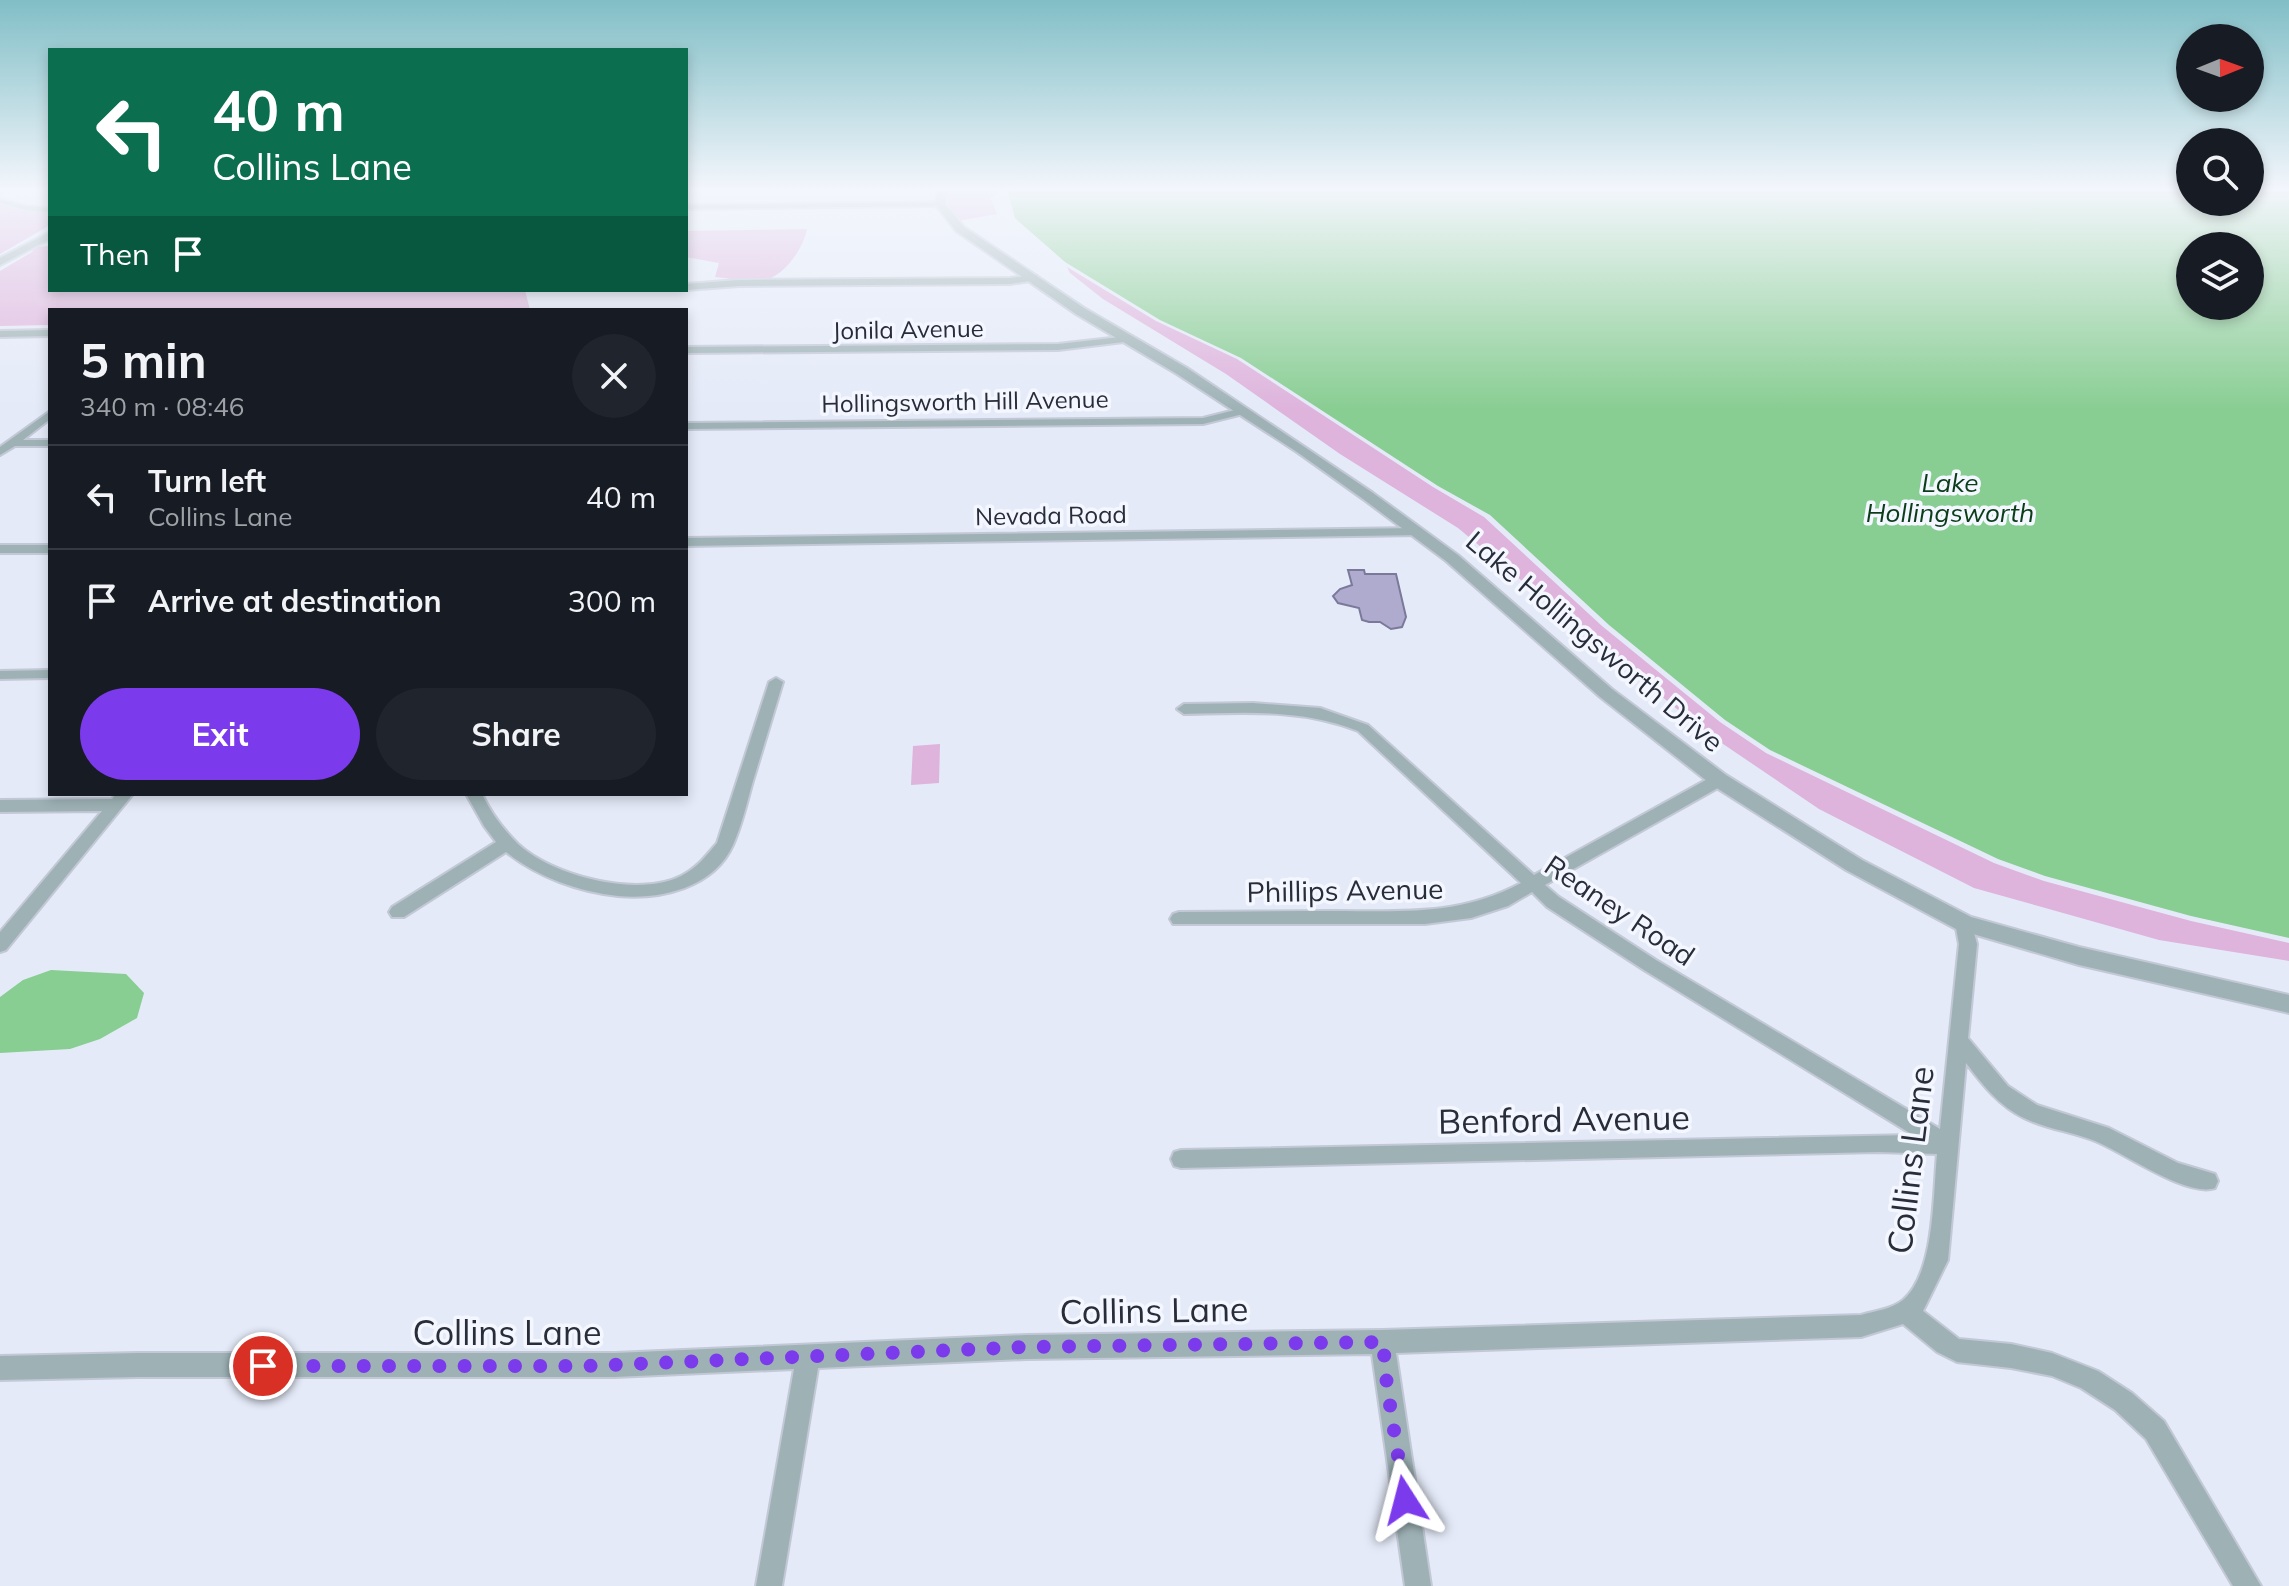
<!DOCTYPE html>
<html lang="en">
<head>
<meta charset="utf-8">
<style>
  body { margin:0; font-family:Mulish,sans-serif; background:#20242c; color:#f1f3f6; height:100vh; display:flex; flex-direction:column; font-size:30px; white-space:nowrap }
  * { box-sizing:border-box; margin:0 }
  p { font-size:26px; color:#9ea1a6 }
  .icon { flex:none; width:44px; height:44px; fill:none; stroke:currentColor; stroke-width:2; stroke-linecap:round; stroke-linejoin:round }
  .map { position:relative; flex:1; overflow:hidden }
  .drawer { position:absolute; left:48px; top:308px; width:640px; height:488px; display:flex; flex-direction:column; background:#171b24; border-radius:0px; box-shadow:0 4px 12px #0003 }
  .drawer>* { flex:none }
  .guide { position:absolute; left:48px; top:48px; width:640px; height:244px; border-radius:0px; box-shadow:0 4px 12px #0003; background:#0b6e4f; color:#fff; overflow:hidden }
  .needle { width:52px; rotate:89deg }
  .buttons { position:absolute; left:2176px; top:24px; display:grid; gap:16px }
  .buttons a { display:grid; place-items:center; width:88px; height:88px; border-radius:50%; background:#171b24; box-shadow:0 4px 12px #0003; font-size:40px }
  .pin { position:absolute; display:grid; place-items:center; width:68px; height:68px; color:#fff; margin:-34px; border:4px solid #fff; border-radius:50%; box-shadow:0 2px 8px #0007 }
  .me { position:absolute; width:88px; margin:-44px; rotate:351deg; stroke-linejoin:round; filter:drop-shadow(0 0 6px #0008) }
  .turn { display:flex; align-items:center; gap:28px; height:168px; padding:0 32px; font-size:36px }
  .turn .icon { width:104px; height:104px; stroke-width:2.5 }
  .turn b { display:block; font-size:56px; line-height:68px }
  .then { display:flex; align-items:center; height:76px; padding:0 32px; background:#0003; gap:16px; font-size:30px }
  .round { display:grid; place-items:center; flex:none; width:84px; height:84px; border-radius:42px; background:#20242c }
  .headline { display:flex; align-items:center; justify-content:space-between; height:136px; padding:0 32px }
  h1 { font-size:48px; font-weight:700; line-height:60px }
  .cta { display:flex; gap:16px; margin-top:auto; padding:16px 32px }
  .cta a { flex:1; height:92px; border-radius:48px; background:#7c3aed; color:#fff; font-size:32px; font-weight:700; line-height:92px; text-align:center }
  .cta a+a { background:#20242c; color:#f1f3f6 }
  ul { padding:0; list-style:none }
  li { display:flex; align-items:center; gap:24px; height:104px; padding:0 32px; border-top:2px solid #363941 }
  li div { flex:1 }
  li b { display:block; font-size:30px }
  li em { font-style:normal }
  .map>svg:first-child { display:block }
  .green { fill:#deb3dc }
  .water { fill:#88cd92; fill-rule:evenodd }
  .building { fill:#aeabcf; stroke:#7b799a; stroke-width:2 }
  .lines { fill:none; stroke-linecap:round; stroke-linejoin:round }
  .minor-casing { stroke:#c2c8d6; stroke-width:4 }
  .tertiary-casing { stroke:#c2c8d6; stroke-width:4 }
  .minor { fill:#9eb2b5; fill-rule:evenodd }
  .tertiary { fill:#9eb2b5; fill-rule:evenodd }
  .route { stroke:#7c3aed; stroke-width:14; stroke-dasharray:0 25.2 }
  .labels { text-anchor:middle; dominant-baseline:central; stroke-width:7; stroke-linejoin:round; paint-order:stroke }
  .far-street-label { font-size:24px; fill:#282d3a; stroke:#f4f7ff }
  .far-water-label { font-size:26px; font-style:italic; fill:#0a3d18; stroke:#f4f7ff }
  .street-label { font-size:28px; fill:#282d3a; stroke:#f4f7ff }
  .near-street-label { font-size:34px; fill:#282d3a; stroke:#f4f7ff }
</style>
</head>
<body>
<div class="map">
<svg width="2289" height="1586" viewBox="0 0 2289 1586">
  <rect width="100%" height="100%" fill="#e4eaf8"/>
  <g class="green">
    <path d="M947,189H1001L991,199L997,214L957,221L945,204Z"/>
    <path d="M0,204L50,212V225L0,254Z"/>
    <path d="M807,229C803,249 784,277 762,281C747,283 730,278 715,277L719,263L686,257V231Z"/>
    <path d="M50,246V290H525L530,310H50V325L0,326V271L32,252L35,247Z"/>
    <path d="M1067,267L1156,321L1237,359L1433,487L1484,517L1602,626L1720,722L1766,753L1994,863L2044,881L2191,921L2289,943V961L2159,940L1974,888L1819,809L1701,729L1458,528L1340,454L1226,374L1103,299L1070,273Z"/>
    <path d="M940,744L939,783L911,785L913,746Z"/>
  </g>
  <g class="water">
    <path d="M1013,189H2190V202H2250V189H2289V938L2191,916L2045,876L1998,859L1770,750L1725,720L1609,625L1490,515L1438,486L1241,358L1160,320L1065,262L1015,218L1008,193ZM2190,246H2250V306H2190Z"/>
    <path d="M51,970L126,974L144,993L137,1018L100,1039L70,1049L0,1053V997L23,980Z"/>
  </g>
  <path class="building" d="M1348,570H1364L1365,574H1396L1406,617L1402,627L1391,629L1380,622H1369L1362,620L1359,608L1338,603L1333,596L1340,589L1352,585Z"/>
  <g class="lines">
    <defs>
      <g id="minor">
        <path d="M0,199L26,206L50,208V212L26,210L0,203Z"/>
        <path d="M943,202L940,206L686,209V205Z"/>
        <path d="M1034,275L1037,276V280L1010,284L739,286L686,290V284L739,280L1010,278Z"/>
        <path d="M50,330V336L0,337V331Z"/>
        <path d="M1129,336L1132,337V341L1058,350L686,353V347L1058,344Z"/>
        <path d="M1243,408L1248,411L1247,413L1203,424L686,429V423L1203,418Z"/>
        <path d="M50,411V419L23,440H50V446H15L0,455V447Z"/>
        <path d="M1417,528L1423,532L1421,535L686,546V538Z"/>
        <rect x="0" y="545" width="50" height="8"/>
        <path d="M50,670V678L0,679V671Z"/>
        <path d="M776,678L783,682C773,715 763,748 753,781C747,802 742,825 733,845C714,888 660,900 618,896C579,892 537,877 506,852L404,917H392L389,912L392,907L496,842L484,826L466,794H482C491,813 503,829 518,844C552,876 638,898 681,876C697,868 706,856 717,843L769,682Z"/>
        <path d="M1253,703L1320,708L1368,725L1534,875L1713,776H1725L1727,780L1725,784L1545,885L1559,897L1656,960L1940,1129L1959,944L1955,923L1958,918H1970L1977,944L1968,1038L2008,1086L2037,1105L2109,1128L2178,1163L2215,1174L2218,1181L2215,1188C2187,1198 2123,1152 2095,1141C2073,1132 2046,1129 2024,1118C1999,1106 1983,1085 1966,1063L1948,1260L1923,1311L1959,1339L2011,1344L2052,1353L2098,1371L2132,1393L2164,1421L2261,1586H2233L2146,1439L2115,1410L2081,1388L2052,1376L2011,1368L1957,1362L1937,1352L1903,1324L1861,1337L1396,1353L1431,1586H1405L1372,1354L1026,1359L818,1368L782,1586H756L794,1369L615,1377H138L0,1380V1356L138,1353H615L1026,1335L1383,1330L1861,1315C1875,1311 1892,1309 1903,1300C1935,1273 1933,1194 1937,1154L1879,1152L1181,1168L1174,1166L1171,1159L1174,1152L1181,1150L1913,1135L1644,970L1547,907L1532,892L1508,906L1471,918L1425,924H1173L1170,919L1173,914L1179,912C1231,912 1282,911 1334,911C1402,911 1460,916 1521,883L1358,731C1301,708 1244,713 1184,714L1177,709L1184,704Z"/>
        <path d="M116,794H133L6,950L0,952V932L102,811L0,812V800L112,799Z"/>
      </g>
      <g id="tertiary">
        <path d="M938,189H948L945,204L964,227L1084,308L1187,368L1373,493L1458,555L1612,689L1726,775L1862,860L1971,917L2079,947L2289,995V1013L2079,965L1956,929L1846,870L1712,785L1600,697L1446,561L1363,499L1297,452L1177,374L1076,314L956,231L935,204Z"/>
        <path d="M50,232V239L0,265V258Z"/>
      </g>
    </defs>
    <use href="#minor" class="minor-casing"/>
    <use href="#tertiary" class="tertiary-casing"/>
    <use href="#minor" class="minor"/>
    <use href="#tertiary" class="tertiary"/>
  </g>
  <linearGradient id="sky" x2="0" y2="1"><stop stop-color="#81bec6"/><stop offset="0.46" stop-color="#f3f6fc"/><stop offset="1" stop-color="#f3f6fc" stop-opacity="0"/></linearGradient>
  <rect width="2289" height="411" fill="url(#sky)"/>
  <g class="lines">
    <path class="route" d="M263,1366H587L1026,1347L1383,1342L1387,1386L1405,1500"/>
  </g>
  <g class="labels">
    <g class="far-street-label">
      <text transform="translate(908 329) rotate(-1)">Jonila Avenue</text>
      <text transform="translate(965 401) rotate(-1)">Hollingsworth Hill Avenue</text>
      <text transform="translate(1051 515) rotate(-1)">Nevada Road</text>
    </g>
    <g class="far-water-label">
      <text x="1950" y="482">Lake<tspan x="1950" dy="30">Hollingsworth</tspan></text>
    </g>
    <g class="street-label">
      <text transform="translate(1595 641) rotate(40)">Lake Hollingsworth Drive</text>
      <text transform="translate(1345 890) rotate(-1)">Phillips Avenue</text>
      <text transform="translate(1620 910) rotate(34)">Reaney Road</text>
    </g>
    <g class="near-street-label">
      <text transform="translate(1564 1119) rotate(-1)">Benford Avenue</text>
      <text transform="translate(1910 1160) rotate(-83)">Collins Lane</text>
      <text transform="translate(1154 1310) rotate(-1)">Collins Lane</text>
      <text x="507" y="1332">Collins Lane</text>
    </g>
  </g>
</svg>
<div class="buttons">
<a><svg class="needle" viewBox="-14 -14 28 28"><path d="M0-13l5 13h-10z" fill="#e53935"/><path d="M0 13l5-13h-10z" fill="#9ea1a6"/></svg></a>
<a><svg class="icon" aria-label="search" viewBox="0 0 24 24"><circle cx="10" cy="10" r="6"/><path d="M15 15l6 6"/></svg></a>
<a><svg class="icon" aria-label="layers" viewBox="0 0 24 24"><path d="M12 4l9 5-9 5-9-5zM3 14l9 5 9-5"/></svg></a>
</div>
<div class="pin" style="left:263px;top:1366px;background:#d93025"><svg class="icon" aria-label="arrive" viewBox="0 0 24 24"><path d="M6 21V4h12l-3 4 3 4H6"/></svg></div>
<svg class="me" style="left:1405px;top:1500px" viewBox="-20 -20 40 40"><path d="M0-17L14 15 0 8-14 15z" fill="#7c3aed" stroke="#fff" stroke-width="4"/></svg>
<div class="guide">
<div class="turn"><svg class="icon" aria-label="left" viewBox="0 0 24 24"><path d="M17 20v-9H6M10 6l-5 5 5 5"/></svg><div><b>40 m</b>Collins Lane</div></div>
<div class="then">Then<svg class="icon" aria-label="arrive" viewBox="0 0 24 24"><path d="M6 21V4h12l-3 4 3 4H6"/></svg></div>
</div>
<section class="drawer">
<div class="headline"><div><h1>5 min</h1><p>340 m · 08:46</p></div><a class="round"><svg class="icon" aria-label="close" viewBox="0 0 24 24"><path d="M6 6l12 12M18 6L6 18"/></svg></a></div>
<ul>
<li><svg class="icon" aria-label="left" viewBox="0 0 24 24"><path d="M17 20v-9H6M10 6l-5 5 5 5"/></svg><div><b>Turn left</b><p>Collins Lane</p></div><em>40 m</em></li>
<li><svg class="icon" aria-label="arrive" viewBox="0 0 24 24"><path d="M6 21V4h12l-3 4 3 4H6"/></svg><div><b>Arrive at destination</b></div><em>300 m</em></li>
</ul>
<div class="cta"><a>Exit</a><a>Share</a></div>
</section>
</div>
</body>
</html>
